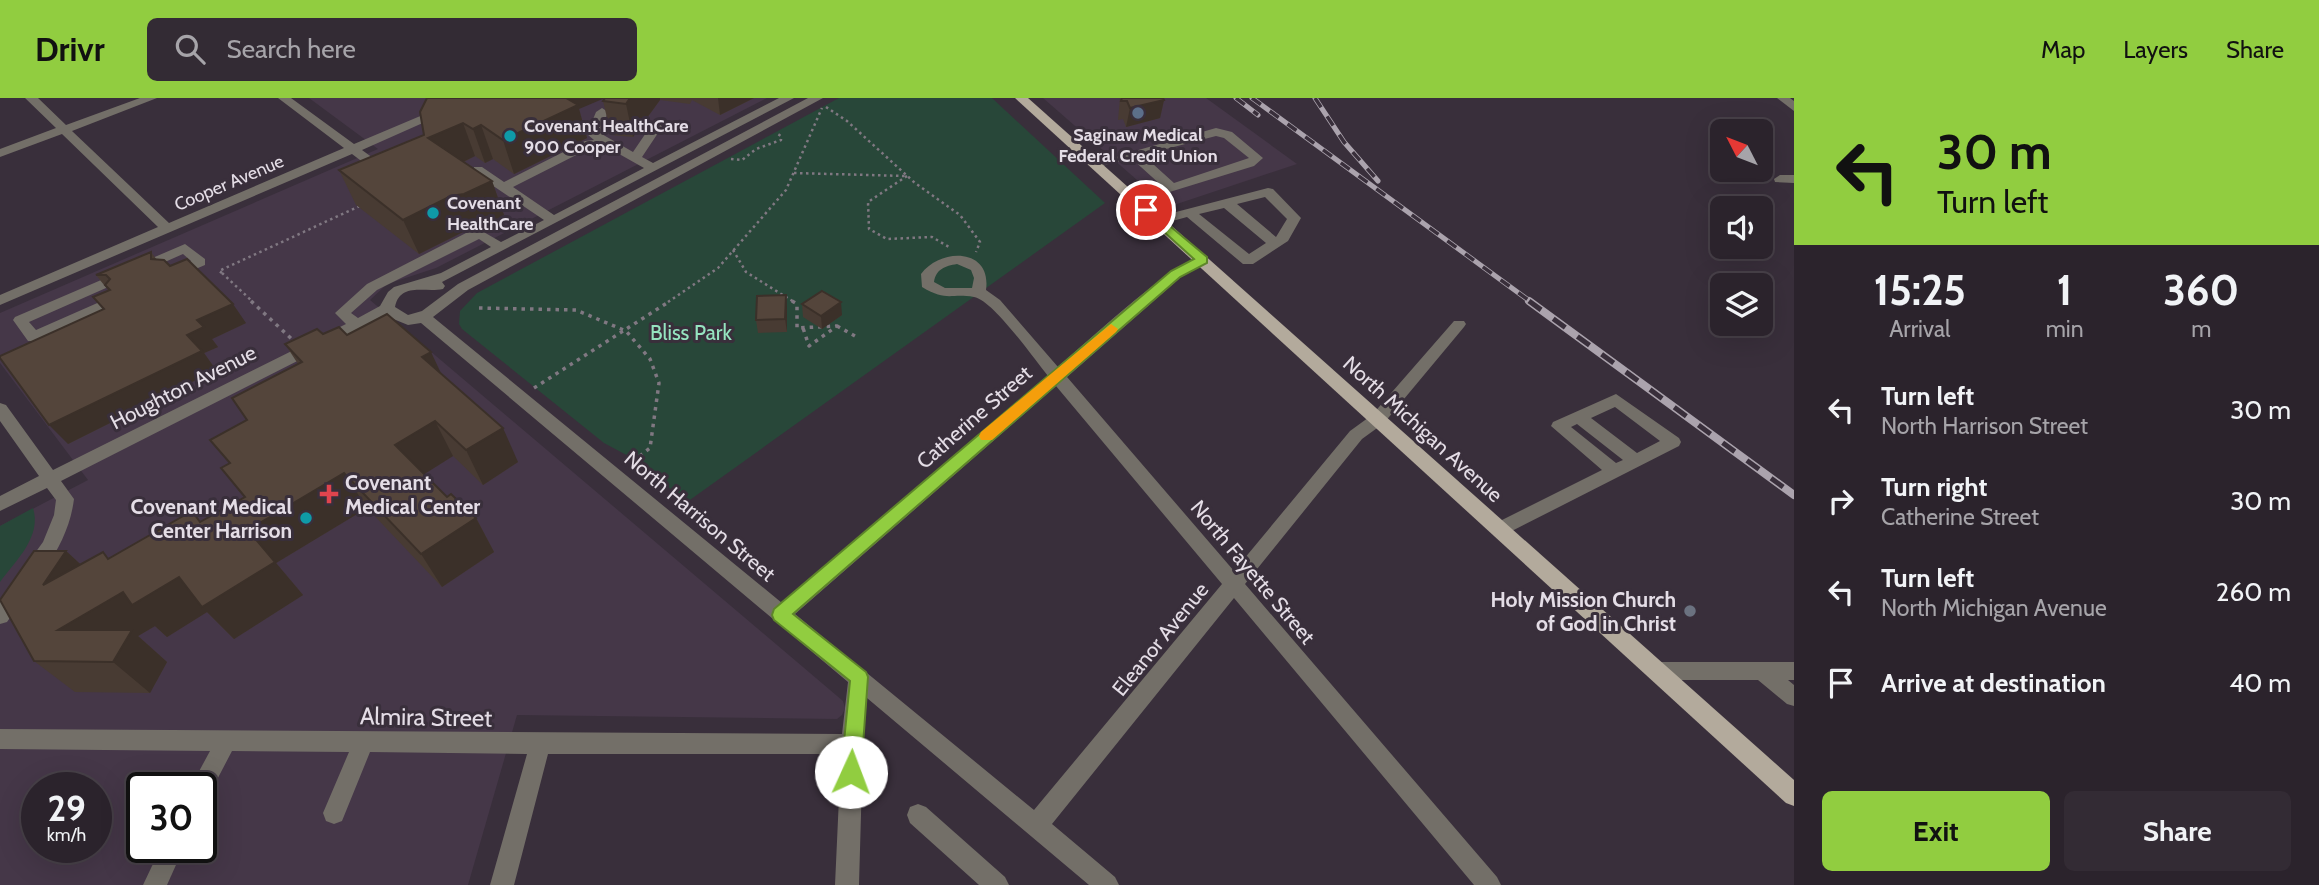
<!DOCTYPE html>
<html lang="en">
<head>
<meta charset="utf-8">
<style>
  body { margin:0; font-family:Cabin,sans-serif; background:#332b34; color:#f1f3f6; height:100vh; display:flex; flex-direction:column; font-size:26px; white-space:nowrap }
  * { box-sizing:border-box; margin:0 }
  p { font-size:23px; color:#a6a4a9 }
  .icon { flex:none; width:38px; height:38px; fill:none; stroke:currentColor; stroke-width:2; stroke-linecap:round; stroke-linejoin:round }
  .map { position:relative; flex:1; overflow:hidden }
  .panel { display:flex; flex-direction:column; background:#2b232c; width:525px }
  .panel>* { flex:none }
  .hud { background:#91cd40; color:#111; overflow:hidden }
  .needle { width:46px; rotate:312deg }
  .buttons { position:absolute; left:1710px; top:21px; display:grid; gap:14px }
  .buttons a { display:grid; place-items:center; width:63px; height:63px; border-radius:10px; background:#2b232c; box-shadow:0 7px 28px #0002,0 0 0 2px #474048; font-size:35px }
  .speed { position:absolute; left:21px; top:674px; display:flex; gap:14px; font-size:35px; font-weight:700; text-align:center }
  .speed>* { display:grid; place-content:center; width:91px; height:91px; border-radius:50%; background:#2b232c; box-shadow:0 7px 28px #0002,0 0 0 2px #474048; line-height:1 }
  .speed small { font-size:18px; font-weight:400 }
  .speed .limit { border:4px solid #111; border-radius:10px; background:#fff; color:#111 }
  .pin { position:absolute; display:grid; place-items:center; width:60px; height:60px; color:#fff; margin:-30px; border:4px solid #fff; border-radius:50%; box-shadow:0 2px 7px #0007 }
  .me { position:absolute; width:77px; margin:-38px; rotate:2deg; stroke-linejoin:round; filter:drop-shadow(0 0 5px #0008) }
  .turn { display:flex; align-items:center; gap:24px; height:147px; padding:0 28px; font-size:32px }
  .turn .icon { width:91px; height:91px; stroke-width:2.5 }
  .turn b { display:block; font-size:49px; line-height:60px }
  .eta { display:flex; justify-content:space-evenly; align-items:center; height:119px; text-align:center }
  .eta b { font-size:42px; font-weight:700; line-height:49px }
  .primary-button { display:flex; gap:14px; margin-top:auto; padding:14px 28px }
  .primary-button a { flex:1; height:80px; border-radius:10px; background:#91cd40; color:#111; font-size:28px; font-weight:700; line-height:80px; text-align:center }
  .primary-button a+a { background:#332b34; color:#f1f3f6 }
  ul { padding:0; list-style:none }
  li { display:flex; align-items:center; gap:21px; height:91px; padding:0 28px }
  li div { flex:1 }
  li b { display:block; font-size:26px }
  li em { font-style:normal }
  header { display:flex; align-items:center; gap:42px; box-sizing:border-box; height:98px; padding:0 35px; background:#91cd40; color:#111 }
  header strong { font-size:33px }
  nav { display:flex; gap:38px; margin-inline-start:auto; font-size:24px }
  .search { width:490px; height:63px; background:#332b34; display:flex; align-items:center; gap:18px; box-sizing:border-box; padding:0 24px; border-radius:10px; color:#a6a4a9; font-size:26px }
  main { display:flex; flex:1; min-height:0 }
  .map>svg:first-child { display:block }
  .built { fill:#453748; fill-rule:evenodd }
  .green { fill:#284739 }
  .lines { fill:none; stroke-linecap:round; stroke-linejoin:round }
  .path-far1 { stroke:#807882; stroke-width:2.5; stroke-dasharray:2.5 3.5; stroke-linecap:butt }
  .path { stroke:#807882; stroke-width:3.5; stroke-dasharray:3.5 5; stroke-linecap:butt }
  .minor { fill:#736f68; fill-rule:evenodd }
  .major { fill:#b3aa9c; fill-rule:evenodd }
  .rail-far1-casing { stroke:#aba3ad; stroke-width:5 }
  .rail-casing { stroke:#aba3ad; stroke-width:8 }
  .rail-far1 { stroke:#392f3b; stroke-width:3.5; stroke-dasharray:11; stroke-linecap:butt }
  .rail { stroke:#392f3b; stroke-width:5; stroke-dasharray:15; stroke-linecap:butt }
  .path-bridge-far1 { stroke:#807882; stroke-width:2.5; stroke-dasharray:2.5 3.5; stroke-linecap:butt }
  .path-bridge { stroke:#807882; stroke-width:3.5; stroke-dasharray:3.5 5; stroke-linecap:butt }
  .wall { fill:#483b33 }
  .shaded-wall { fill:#3b3029 }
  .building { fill:#54453b; stroke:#3b3029; stroke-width:2 }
  .route { fill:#91cd40; stroke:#5e852a; stroke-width:2 }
  .slow { fill:#f59e0b }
  .service-dot { fill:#5c6f8a; stroke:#392f3b; stroke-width:2.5 }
  .culture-dot { fill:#0f9aa8; stroke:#392f3b; stroke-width:2.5 }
  .health-dot { fill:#e0444e; stroke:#392f3b; stroke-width:2.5 }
  .worship-dot { fill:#6b7280; stroke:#392f3b; stroke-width:2.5 }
  .labels { text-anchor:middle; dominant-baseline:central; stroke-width:6; stroke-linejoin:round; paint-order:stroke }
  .far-poi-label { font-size:18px; font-weight:bold; fill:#e4dde6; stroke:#392f3b; text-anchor:start }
  .far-street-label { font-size:18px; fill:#e4dde6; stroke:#392f3b }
  .park-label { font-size:21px; fill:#95e4c0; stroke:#392f3b }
  .street-label { font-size:21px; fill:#e4dde6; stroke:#392f3b }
  .poi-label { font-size:21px; font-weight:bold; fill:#e4dde6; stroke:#392f3b; text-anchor:end }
  .near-street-label { font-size:24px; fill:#e4dde6; stroke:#392f3b }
</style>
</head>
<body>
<header>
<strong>Drivr</strong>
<div class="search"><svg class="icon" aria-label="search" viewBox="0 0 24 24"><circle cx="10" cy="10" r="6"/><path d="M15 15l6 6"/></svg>Search here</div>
<nav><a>Map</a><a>Layers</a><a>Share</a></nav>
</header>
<main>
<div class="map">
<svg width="1794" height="787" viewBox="0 0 1794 787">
  <rect width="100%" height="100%" fill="#392f3b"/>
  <g class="built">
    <path d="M309,0H767L436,170L387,186L370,202L843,603L845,610L842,617L837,621L517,617L468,787H0V428L88,382L0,265V215L378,51ZM37,690H96V749H37ZM142,690H201V749H142Z"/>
    <path d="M1043,0H1206L1297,66L1168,109Z"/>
  </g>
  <g class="green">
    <path d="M839,0H992L1105,105L687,404L632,360L604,345L462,231L459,226L460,213L477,195Z"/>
    <path d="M33,410C42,439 16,462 0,484V428Z"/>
  </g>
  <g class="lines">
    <g class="path-far1">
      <path d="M826,9L847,23L915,85L960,117L980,144L976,154"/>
      <path d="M731,61L742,62L756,51L781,42V38L776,35"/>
      <path d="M794,75L905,78"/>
      <path d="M907,78L868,104L869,131L887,141L932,139L949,149"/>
      <path d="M733,152L746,174L794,204"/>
      <path d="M222,175L219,173L362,107"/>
      <path d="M668,204L718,170L786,92L822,10"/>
    </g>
    <g class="path">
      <path d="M792,203L797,206V230L837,228L809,248L803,230"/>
      <path d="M479,210L576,212L626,233L650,261L659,285L650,350L632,364"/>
      <path d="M837,228L855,238"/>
      <path d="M534,290L670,203"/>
    </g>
    <g class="minor">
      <path d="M25,0H38L66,27L140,0H157L72,33L169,125L344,50L278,0H291L354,46L463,0H479L362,52L388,71V77H380L352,56L0,207V197L158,129L62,36L0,59V51L56,30Z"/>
      <path d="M779,0H794L442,184L445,188L443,191C426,195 400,184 395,209L408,217L422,213L458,186L808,0H823L468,192L433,219L782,505L1048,278C1034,261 993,202 974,199C950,195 947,204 922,189L921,176C941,149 992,150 986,192L1000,202L1058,269C1082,249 1182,154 1207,159V165L1181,179L1067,279L1234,473L1350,333L1372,317L1454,223H1464L1466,226L1464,229L1384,325L1362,341L1245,486L1497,779L1501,787H1474L1234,500L1052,726L1115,779L1119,787H1089L867,600L863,646L859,787H835L841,656H548L514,787H490L527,656L370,654L342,723L334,726L326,723L323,715L349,654L232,653L209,697L201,700V690H190L210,653L0,651V631L842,636L848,584L421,225L408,227L386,218L61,383L74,401C68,450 34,485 7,524L0,526V503L43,444L54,417L56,402L47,390L0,413V398L39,378L0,323V305L6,307L53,372L346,226L335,215L367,186L466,135L482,133L501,144L544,122L474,75V69H482L504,84L585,43L594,42L587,36L596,14L602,10L608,14L600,35L633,54L652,26H660L662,29L642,59L653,65ZM605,48L644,70L554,117L513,89L592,49ZM479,141L491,149L441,175L394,189L388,194L380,208L358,220L351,215L377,192ZM957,166L971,172L974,180L972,190H945L934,184C936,171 945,168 957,166ZM1056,288L1222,486L1034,712L795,516Z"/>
      <path d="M1777,0H1790L1794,3V13Z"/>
      <path d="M1216,30L1232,34L1263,60L1254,68L1134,105L1127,101L1129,98L1162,88L1131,60L1095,70L1089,66ZM1216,38L1224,40L1249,60L1174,85L1143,57Z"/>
      <path d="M1780,77H1794V85L1775,84L1774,81Z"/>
      <path d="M1268,90L1273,91L1301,120L1288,143L1253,166H1243L1187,119L1158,127L1151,123L1153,120ZM1265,99L1287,121L1276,139L1237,106ZM1224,110L1266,145L1249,156L1199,116Z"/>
      <path d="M185,146L205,161V167L177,179H167V173L191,163L183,156L29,224L36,232L111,199H121L123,202L38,243H28L13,222L15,219Z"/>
      <path d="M1616,296L1679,340L1681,344L1679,348L1506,436H1494L1491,431L1494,426L1602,372L1551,328L1553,324ZM1615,309L1660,343L1637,355L1591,320ZM1577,326L1623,362L1616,365L1571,329Z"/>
      <path d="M1658,564H1794V582H1788L1794,587V608L1787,606L1758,582H1658L1651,579L1648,573L1651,567Z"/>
      <path d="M918,706L926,709L1005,779L1009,787H979L910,725L907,717L910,709Z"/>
      <path d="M161,749H184L167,787H143Z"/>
    </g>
    <path class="major" d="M1015,0H1028L1794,682V708L1786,705Z"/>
    <defs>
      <g id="rail-far1">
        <path d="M1236,0L1258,17"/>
        <path d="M1252,0L1531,204"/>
        <path d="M1315,0L1344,44L1378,83"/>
      </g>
      <path id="rail" d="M1529,203L1794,397"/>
    </defs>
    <use href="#rail-far1" class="rail-far1-casing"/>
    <use href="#rail" class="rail-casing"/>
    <use href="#rail-far1" class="rail-far1"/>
    <use href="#rail" class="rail"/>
    <path class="path-bridge-far1" d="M222,175L253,204"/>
    <path class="path-bridge" d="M251,203L296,245"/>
  </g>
  <g class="wall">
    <path d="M427,0L579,11L587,40L514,76L493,61L485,65L475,58L464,64L492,83L504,117L477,131L465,133L419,156L356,107L339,72L424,37Z"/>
    <path d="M605,0H754L720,17L692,2L690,6L660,2L633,39L611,37L603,3Z"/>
    <path d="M1120,0H1163L1164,2L1160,20L1126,29L1123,21L1118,22Z"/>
    <path d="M151,154L157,162L170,168L246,225L212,241L218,249L204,255L216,272L68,346L103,211L93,199L108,192L96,177Z"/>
    <path d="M802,206L842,217L822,231L803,219Z"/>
    <path d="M787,210V234L758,235L756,222Z"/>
    <path d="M323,236L347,237L442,276L518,364L483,387L453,358L424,376L447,399L476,420L494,454L442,489L367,410L276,465L303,497L234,541L207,514L167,539L155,528L138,538L167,564L150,595L75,594L34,563L66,453L80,466L109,460L201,424L244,399L221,370L229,365L210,342L247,322L298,266L285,246Z"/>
  </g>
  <g class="shaded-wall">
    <path d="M549,0H605L579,11L587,40L514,76L503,42Z"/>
    <path d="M630,0H660V2L633,39L626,6Z"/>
    <path d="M718,0H754L720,17Z"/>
    <path d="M1164,2L1160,20L1126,29L1130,10Z"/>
    <path d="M463,25L475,58L442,74L428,40Z"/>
    <path d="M481,27L493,61L485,65L473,31Z"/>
    <path d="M492,83L504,117L477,131L465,133L419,156L403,122L451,98Z"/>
    <path d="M786,197L787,210V234L785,221Z"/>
    <path d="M841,204L842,217L822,231L821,218Z"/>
    <path d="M233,206L246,225L212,241L218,249L204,255L216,272L68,346L49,327L187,237L197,222Z"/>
    <path d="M431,254L448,290L422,259Z"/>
    <path d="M435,323L453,358L415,382L395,347Z"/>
    <path d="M503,330L518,364L483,387L466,352Z"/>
    <path d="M344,375L367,410L276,465L303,497L234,541L207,514L167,539L155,528L138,538L167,564L150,595L113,564L58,532L43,487L66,453L102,486L123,494L248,432Z"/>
    <path d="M476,420L494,454L442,489L421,456Z"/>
  </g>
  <g class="building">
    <path d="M427,0H566L578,7L503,42L481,27L473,31L463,25L428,40L492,83L464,96L451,98L403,122L339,72L424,37L420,14Z"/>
    <path d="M605,0H630L626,6L603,3Z"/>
    <path d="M1122,0H1163L1164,2L1130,10L1127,3H1121Z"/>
    <path d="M151,154V161L164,162L170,168L187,161L233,206L197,222L204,229L187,237L202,253L49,327L0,260V258L104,211L93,199L110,192L105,187L110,181L106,177H96Z"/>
    <path d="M822,193L841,204L821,218L802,206Z"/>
    <path d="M786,197L785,221L756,222L757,198Z"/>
    <path d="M387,216L431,254L422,259L503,330L466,352L435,323L395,347L447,399L451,396L476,420L421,456L344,375L248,432L275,464L202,509L179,479L132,507L123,494L58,532H132L113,564L34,563L0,502L34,453H66L43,487L103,454L108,461L192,413L200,424L245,399L221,370L230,365L210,342L247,322L232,300L302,264L285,246L317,231L323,236L339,229L347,237Z"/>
  </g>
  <path class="route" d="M1146,108L1207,159V165L1180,179L793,516L866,574L868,579L861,674L858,681L851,684L844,681L841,674L850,583L774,522L772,517L774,511L1171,173L1194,161L1142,114L1140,112Z"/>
  <path class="slow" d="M1111,226L1118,231L1116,234L992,342H981L979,338L981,334Z"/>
  <circle class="service-dot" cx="1138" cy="15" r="7"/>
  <g class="culture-dot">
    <circle cx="510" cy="38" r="7"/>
    <circle cx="433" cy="115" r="7"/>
    <circle cx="306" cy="420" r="7"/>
  </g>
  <path class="health-dot" d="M325.5 385.5h7v7h7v7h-7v7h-7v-7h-7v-7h7z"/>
  <circle class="worship-dot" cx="1690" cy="513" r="7"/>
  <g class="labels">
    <g class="far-poi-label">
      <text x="524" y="28">Covenant HealthCare<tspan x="524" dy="21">900 Cooper</tspan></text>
      <text x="1138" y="37" text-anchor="middle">Saginaw Medical<tspan x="1138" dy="21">Federal Credit Union</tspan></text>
      <text x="447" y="105">Covenant<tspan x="447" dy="21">HealthCare</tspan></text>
    </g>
    <g class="far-street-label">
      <text transform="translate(229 85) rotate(-23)">Cooper Avenue</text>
    </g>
    <g class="park-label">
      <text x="691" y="234">Bliss Park</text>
    </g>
    <g class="street-label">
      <text transform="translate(183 289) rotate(-27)">Houghton Avenue</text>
      <text transform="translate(974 319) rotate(-41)">Catherine Street</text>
      <text transform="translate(1423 331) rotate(42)">North Michigan Avenue</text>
      <text transform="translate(700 418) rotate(40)">North Harrison Street</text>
      <text transform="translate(1253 474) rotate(50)">North Fayette Street</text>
      <text transform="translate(1160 541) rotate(-51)">Eleanor Avenue</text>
    </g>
    <g class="poi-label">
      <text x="345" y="384" text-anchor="start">Covenant<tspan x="345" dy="24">Medical Center</tspan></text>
      <text x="292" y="408">Covenant Medical<tspan x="292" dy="24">Center Harrison</tspan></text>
      <text x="1676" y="501">Holy Mission Church<tspan x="1676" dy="24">of God in Christ</tspan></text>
    </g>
    <g class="near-street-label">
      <text transform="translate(426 619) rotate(1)">Almira Street</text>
    </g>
  </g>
</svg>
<div class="buttons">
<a><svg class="needle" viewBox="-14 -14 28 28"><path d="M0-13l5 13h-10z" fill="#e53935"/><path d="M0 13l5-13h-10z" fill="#a6a4a9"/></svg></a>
<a><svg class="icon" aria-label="sound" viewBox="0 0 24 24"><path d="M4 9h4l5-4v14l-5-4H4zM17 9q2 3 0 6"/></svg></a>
<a><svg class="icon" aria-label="layers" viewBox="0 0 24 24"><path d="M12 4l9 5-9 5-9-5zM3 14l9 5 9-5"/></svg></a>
</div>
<div class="speed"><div>29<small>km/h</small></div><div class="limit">30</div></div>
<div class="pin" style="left:1146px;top:112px;background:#d93025"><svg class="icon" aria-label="arrive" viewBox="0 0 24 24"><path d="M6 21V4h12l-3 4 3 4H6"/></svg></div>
<svg class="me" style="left:851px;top:674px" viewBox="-20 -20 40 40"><circle r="19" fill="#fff"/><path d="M0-13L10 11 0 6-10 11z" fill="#91cd40"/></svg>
</div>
<section class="panel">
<div class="hud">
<div class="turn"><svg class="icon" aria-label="left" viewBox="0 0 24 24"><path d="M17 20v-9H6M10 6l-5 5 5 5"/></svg><div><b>30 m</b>Turn left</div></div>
</div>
<div class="eta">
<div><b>15:25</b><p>Arrival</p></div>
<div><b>1</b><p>min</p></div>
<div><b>360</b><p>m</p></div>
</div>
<ul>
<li><svg class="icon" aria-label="left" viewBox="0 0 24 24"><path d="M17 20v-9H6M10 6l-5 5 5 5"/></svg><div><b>Turn left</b><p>North Harrison Street</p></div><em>30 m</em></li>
<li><svg class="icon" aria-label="right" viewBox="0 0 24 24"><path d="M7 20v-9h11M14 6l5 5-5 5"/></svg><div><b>Turn right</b><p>Catherine Street</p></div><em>30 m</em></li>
<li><svg class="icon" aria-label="left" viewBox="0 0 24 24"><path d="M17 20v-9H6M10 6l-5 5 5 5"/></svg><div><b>Turn left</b><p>North Michigan Avenue</p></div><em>260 m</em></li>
<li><svg class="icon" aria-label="arrive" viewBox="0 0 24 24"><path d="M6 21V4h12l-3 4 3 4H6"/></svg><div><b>Arrive at destination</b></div><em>40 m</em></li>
</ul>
<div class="primary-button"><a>Exit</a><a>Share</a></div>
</section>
</main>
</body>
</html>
